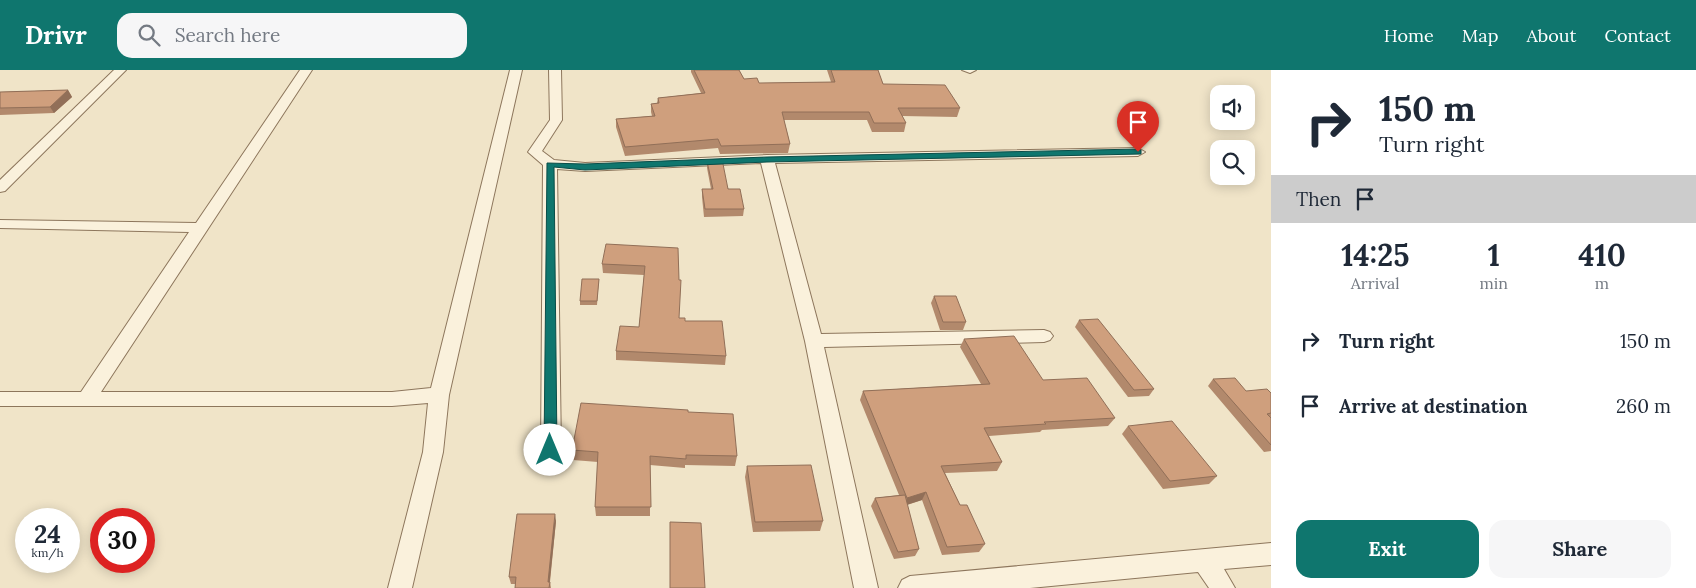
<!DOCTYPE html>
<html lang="en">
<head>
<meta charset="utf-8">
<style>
  body { margin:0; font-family:Lora,serif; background:#f6f6f7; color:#1f2937; height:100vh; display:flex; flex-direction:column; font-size:19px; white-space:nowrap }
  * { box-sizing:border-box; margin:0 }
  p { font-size:16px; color:#747a83 }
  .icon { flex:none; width:28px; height:28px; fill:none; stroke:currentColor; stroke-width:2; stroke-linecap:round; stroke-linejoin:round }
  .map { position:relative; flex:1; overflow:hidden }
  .drawer { display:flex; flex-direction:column; background:#fff; width:425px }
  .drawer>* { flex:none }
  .top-card { background:#fff; color:#1f2937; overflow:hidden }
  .tools { position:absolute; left:1210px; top:15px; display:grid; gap:10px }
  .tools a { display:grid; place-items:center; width:45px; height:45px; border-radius:10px; background:#fff; box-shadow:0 2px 12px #0003; font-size:25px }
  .speed { position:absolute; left:15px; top:438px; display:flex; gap:10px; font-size:25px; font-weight:700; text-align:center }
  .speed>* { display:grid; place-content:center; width:65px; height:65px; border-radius:50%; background:#fff; box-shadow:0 2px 12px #0003; line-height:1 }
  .speed small { font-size:12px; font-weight:400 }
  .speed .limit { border:8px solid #d22; background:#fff; color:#111 }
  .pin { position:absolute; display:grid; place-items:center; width:42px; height:42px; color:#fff; margin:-51px -21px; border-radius:50% 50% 50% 0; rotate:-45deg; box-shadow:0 0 5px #0007 }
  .pin .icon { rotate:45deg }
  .me { position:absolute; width:55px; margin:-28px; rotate:0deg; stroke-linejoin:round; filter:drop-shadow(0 0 4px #0008) }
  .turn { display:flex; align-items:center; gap:18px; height:105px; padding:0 25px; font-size:22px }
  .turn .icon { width:65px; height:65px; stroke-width:2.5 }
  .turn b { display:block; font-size:35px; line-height:42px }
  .then { display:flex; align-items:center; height:48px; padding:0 25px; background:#0003; gap:10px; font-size:19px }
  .eta { display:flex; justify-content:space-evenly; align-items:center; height:85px; text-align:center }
  .eta b { font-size:30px; font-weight:700; line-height:35px }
  .action { display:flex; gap:10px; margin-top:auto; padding:10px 25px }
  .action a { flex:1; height:58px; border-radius:15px; background:#0f766e; color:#fff; font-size:20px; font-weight:700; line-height:58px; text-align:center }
  .action a+a { background:#f6f6f7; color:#1f2937 }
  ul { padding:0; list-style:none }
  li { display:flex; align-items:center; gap:15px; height:65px; padding:0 25px }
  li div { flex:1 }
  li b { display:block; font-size:19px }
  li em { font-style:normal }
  header { display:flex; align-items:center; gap:30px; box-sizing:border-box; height:70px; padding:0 25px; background:#0f766e; color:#fff }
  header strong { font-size:24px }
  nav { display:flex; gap:28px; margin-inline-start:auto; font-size:18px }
  .search { width:350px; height:45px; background:#f6f6f7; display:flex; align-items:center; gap:12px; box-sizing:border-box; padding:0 18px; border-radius:15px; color:#747a83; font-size:19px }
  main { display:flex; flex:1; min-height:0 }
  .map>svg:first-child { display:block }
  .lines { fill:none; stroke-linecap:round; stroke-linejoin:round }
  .minor-casing { stroke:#8d765c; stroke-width:2 }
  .minor { fill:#faf1dc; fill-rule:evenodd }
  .wall { fill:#b2896c }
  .shaded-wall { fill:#916f58 }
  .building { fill:#cf9f7d; stroke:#916f58 }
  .route { fill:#0f766e; stroke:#0a4d48 }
</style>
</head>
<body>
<header>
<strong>Drivr</strong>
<div class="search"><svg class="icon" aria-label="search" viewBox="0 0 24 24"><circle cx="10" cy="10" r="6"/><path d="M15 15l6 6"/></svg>Search here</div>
<nav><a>Home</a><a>Map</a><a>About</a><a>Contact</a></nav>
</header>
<main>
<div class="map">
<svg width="1271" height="518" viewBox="0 0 1271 518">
  <rect width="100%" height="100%" fill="#f0e4c8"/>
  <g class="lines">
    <defs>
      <g id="minor">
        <path d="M114,0H126L5,121L0,122V110Z"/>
        <path d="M300,0H312L101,322H392L431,318L510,0H522L449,325L443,382L412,518H388L423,382L428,333L392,336H0V322H81L189,162L0,158V150L196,153Z"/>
        <path d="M549,0H561L562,50L542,81L554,90L585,93L767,85L1138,78L1145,82L1138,86L775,93L821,264L1044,260L1050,262L1053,266L1050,270L1044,272L824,277L878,518H854L805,271L761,93L585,101L557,99L561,380L558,386L551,388L544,386L541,380L543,95L528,82L550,50Z"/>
        <path d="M962,0H976L970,3Z"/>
        <path d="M1271,473V495L1224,499L1235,518H1209L1198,502L1030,518H898L902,510L910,506Z"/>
      </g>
    </defs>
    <use href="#minor" class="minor-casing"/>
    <use href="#minor" class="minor"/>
  </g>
  <g class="wall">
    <path d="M691,0H739L744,9L759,13L831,12L827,0H878L883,14L960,38L957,47L902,46L906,53L904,62H872L867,50H784L790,74L788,83L720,84L718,78L625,86L616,57V49L652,46L651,42V34L657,33L658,28L701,23L691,2Z"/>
    <path d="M68,20L72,27L54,43L0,45V22Z"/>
    <path d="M707,91L744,139L743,146L704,147L702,127V119H711L707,98Z"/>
    <path d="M678,178L679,248L685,251L726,286L725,295L616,290V281L639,257L644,205L603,203L602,194Z"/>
    <path d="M599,209L597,235H580V231Z"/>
    <path d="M934,226L966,252L963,260H940L931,233Z"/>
    <path d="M1079,250L1154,319L1149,326L1128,327L1075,257Z"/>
    <path d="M964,269L1115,348L1108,356L1042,360L1040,362L989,366L1002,392L997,401L945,403L960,435L985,474L979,482L942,485L922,430L907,435L919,479L915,486L894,489L871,436L875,428L899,425L860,330L863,321L981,314L960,277Z"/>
    <path d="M1213,309L1246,321L1271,323V381L1264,382L1208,316Z"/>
    <path d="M688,342L737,386L735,396L685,395V398L650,395V446H596L595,437L598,392L573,390L572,380Z"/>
    <path d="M1128,356L1217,406L1209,414L1163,419L1122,364Z"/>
    <path d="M747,396L823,451L820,461L753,462L745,407Z"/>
    <path d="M556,451L550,512L551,518H515V514H511L509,507Z"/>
    <path d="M670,452L705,518H670Z"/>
  </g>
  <g class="shaded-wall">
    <path d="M68,20L72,27L54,43L50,37Z"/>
    <path d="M926,422L922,430L903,436L907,428Z"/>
    <path d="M555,444L556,451L549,518L548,512Z"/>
  </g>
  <g class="building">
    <path d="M694,0H739L744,9L757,8L759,13L835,12L831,0H878L883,14L945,15L960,38H898L906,53H874L869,42H782L790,74L721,76L718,69L625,77L616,49L655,46L651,34L659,33L658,28L705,23Z"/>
    <path d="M68,20L50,37L0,38V22Z"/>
    <path d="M722,89L728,119H740L744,139H705L702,119H713L707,91Z"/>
    <path d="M606,174L678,178L679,210H681L679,248H685V251H722L726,286L616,281L620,256L639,257L645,196L602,194Z"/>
    <path d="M582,209H599L597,231H580Z"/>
    <path d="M934,226H956L966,252H943Z"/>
    <path d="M1098,249L1154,319L1134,320L1079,250Z"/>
    <path d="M1014,266L1043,310L1087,308L1115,348L1044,352L1046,354L984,358L1002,392L941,396L960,435H967L985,474L947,477L926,422L907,428L863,321L990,314L964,269Z"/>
    <path d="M1235,308L1246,321L1267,319L1271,323V343L1267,344L1271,348V375L1213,309Z"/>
    <path d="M581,333L688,340V342L733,344L737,386L686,385V389L650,386L651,437H595L598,382L572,380Z"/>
    <path d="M1172,351L1217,406L1170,411L1128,356Z"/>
    <path d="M811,395L823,451L755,452L747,396Z"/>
    <path d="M905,425L919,479L898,482L875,428Z"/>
    <path d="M517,444H555L548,512H550L549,518H515L516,507H509Z"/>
    <path d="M670,452L701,453L705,518H670Z"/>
  </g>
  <path class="route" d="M1138,79L1141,80V84L767,92L585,100L554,97L557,380L555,384L550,386L546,384L544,380L547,93L585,94L767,87Z"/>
</svg>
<div class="tools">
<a><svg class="icon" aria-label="sound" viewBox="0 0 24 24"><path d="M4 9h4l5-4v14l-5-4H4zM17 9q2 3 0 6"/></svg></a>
<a><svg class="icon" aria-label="search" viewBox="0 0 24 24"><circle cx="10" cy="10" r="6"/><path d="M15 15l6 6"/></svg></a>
</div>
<div class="speed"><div>24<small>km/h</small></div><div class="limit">30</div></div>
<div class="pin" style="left:1138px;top:82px;background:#d93025"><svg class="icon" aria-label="arrive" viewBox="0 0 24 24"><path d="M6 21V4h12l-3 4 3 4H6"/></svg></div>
<svg class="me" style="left:550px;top:380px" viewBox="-20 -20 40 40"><circle r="19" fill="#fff"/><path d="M0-13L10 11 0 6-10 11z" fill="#0f766e"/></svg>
</div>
<section class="drawer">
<div class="top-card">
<div class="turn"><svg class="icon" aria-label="right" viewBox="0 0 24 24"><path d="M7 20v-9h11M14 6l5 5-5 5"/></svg><div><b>150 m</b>Turn right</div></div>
<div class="then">Then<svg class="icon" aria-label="arrive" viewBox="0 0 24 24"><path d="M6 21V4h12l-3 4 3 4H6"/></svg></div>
</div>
<div class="eta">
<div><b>14:25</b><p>Arrival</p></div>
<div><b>1</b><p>min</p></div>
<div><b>410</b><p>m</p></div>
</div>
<ul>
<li><svg class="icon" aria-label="right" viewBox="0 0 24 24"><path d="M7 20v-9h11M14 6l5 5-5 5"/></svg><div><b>Turn right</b></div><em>150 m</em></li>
<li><svg class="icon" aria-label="arrive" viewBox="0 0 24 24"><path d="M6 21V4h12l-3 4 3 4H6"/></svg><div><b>Arrive at destination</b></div><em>260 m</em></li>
</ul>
<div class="action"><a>Exit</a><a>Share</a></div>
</section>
</main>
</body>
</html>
